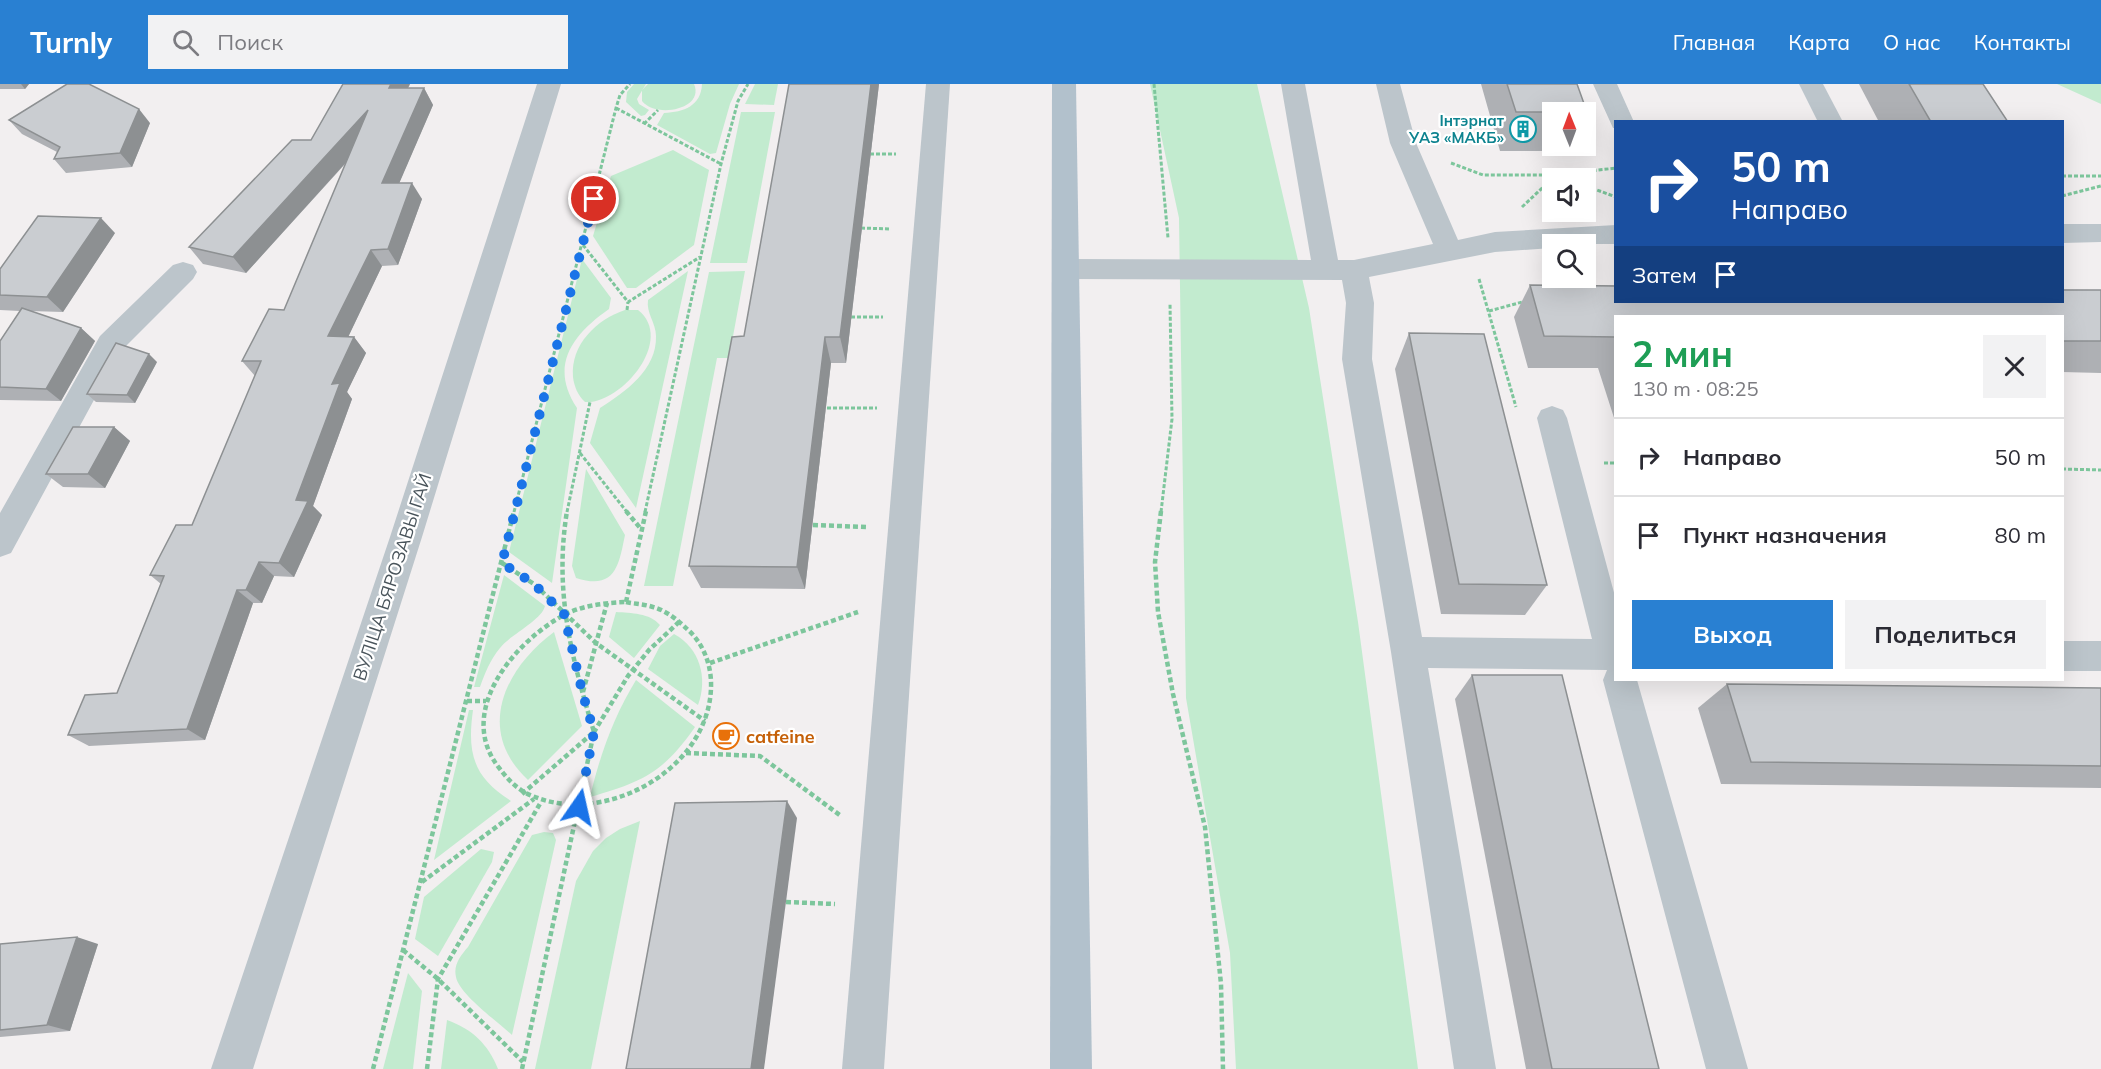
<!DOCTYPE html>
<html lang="ru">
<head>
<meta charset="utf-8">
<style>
  body { margin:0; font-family:Mulish,sans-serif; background:#f2f2f3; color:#2b2b33; height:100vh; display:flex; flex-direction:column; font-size:22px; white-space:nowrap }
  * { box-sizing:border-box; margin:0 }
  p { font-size:20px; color:#7c7c81 }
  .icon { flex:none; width:33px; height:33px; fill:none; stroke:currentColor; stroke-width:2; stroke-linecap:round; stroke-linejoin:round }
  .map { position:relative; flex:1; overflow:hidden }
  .side { position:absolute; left:1614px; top:231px; width:450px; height:366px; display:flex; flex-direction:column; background:#fff; border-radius:0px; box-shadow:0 6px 24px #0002 }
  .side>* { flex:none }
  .guide { position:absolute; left:1614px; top:36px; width:450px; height:183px; border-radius:0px; box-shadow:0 6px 24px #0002; background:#1a4fa0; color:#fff; overflow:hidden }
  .needle { width:39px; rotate:359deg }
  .fabs { position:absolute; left:1542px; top:18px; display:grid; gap:12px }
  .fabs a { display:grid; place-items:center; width:54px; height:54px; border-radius:0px; background:#fff; box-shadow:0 6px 24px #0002; font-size:30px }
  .pin { position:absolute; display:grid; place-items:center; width:51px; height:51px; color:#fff; margin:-26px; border:3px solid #fff; border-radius:50%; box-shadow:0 2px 6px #0007 }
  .me { position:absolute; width:66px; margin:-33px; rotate:11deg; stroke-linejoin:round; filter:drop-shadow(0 0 4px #0008) }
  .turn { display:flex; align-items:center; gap:21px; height:126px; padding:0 18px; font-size:27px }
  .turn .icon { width:78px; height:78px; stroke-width:2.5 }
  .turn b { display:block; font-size:42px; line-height:51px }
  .then { display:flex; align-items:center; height:57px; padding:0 18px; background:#0003; gap:12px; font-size:22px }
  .round { display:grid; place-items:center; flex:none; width:63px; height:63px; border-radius:0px; background:#f2f2f3 }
  .summary { display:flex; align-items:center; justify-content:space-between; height:102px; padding:0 18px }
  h1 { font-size:36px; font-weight:700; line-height:45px; color:#1e9e55 }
  .button { display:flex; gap:12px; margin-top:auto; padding:12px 18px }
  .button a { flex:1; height:69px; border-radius:0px; background:#2980d2; color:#fff; font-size:24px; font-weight:700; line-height:69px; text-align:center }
  .button a+a { background:#f2f2f3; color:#2b2b33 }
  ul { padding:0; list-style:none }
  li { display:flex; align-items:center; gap:18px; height:78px; padding:0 18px; border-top:2px solid #e1e1e2 }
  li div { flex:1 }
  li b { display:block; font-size:22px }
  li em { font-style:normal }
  header { display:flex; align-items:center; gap:36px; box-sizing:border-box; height:84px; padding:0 30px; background:#2980d2; color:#fff }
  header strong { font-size:28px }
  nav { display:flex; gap:33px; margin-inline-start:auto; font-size:21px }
  .search { width:420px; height:54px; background:#f2f2f3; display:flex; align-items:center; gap:15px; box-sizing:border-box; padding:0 21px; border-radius:0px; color:#7c7c81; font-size:22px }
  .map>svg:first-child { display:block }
  .green { fill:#c2ebcf }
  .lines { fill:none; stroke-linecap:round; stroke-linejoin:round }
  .path-far1 { stroke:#7dc69c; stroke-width:3; stroke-dasharray:4 2; stroke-linecap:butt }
  .path { stroke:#7dc69c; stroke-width:4.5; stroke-dasharray:5 3; stroke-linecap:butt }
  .minor { fill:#bcc5cb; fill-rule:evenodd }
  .major { fill:#b2c1cc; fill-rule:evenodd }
  .wall { fill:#aeb0b4 }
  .shaded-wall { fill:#8d9092 }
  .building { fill:#cacdd1; stroke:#8d9092; stroke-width:1.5 }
  .route { stroke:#1a73e8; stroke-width:10; stroke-dasharray:0 18 }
  .labels { text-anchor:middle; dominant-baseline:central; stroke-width:4.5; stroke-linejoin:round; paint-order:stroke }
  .far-culture-label { font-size:15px; font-weight:bold; fill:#0d838f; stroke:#fff; text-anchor:end }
  .street-label { font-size:18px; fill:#49545b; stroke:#fff }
  .food-label { font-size:18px; font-weight:bold; fill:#c56008; stroke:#fff; text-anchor:start }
</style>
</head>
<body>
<header>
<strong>Turnly</strong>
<div class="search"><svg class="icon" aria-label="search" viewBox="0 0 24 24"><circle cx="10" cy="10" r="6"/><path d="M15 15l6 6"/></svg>Поиск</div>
<nav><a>Главная</a><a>Карта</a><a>О нас</a><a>Контакты</a></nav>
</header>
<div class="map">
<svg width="2101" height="985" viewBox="0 0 2101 985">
  <rect width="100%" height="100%" fill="#f2eff0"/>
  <g class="green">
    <path d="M634,0H646L637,15L639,20L649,26L645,31L641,32L626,18L627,8Z"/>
    <path d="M648,0H694C705,25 656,35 642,17V6Z"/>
    <path d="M702,0H739L730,20L716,69L710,70L657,41L664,29C684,28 701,22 702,0Z"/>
    <path d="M755,0H778L774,21L745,20Z"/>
    <path d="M1150,0H1257L1309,224L1358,538L1418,985H1236L1230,869L1186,614L1179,134Z"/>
    <path d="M2057,0H2101V20Z"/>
    <path d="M741,28H775L747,179H710Z"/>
    <path d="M673,66L709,86L694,161L636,204H627L593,152L611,92Z"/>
    <path d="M582,175L611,214L609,225C572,251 549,282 577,324L552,499L509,468Z"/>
    <path d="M688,187L636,424L590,359L600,324C625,308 657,286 656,252C656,239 646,229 648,216Z"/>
    <path d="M745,187L729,274H717L673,502H644L709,188Z"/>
    <path d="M625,226H638C676,256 620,321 585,318C578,312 574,302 573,293C570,261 597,235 625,226Z"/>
    <path d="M586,385L625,451C619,480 616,507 576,494L572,482Z"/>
    <path d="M504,491L545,522C542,536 510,551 500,564C490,576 485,589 480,603H474Z"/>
    <path d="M616,528C631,529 650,529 660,541L634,574L609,553Z"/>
    <path d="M554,548L582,642L528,696C475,647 504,585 554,548Z"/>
    <path d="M674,550C700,564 708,594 698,621L648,585L660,562Z"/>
    <path d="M636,596L695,643C663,689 642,698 590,713C600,671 613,634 636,596Z"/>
    <path d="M469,626H473C467,669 473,693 511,717L434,776Z"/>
    <path d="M640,737L591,985H535L576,797L593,767L606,754L620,745Z"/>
    <path d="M544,748L553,749L556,756L512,951C498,938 459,910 456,893C453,881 461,871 468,863L532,751Z"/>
    <path d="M481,765L494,768L492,778L438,872L415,855L424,813Z"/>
    <path d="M408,889L422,907L413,985H383Z"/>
    <path d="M447,936C472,945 488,960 498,985H441Z"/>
  </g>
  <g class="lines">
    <g class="path-far1">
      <path d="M1154,0L1168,154"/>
      <path d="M616,24L721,80"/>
      <path d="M644,40L658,26"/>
      <path d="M870,70H896"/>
      <path d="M1451,79L1483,91H1556L1616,84"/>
      <path d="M2062,92H2101"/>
      <path d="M1586,102L1616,113"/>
      <path d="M2062,112L2101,102"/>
      <path d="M1522,123L1556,91L1564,94"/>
      <path d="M861,144L891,145"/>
      <path d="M583,161L628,218L700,173"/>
      <path d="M1479,195L1516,323"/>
      <path d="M627,226L628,218"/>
      <path d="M1489,227L1526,217"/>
      <path d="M851,233H883"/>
      <path d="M827,324H877"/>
      <path d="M580,369L627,428"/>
      <path d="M1604,379H1616"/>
      <path d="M2062,385L2101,386"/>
      <path d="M514,428L616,24L620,11L630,0"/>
      <path d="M567,428L590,318"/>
      <path d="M645,428L721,80L738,17L748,0"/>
      <path d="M1161,428L1172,335L1170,219"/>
    </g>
    <g class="path">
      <path d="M626,427L641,445"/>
      <path d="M1161,427L1155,478L1158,528L1173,610L1205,743L1221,900L1223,985"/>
      <path d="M813,441L866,443"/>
      <path d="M502,479L534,500L596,559L705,637"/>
      <path d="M626,518C635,520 644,520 653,523C665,526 678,536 687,545C702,558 710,577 711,597C714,682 609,742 535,713C520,708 509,697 500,685C454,629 514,558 564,531C583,521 605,519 626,518Z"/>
      <path d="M626,518L646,427"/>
      <path d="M710,579L858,528"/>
      <path d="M583,608L607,519"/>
      <path d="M467,617H486"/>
      <path d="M686,669L760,672L841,732"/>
      <path d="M522,710L594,648C571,572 554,507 567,427"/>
      <path d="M422,798L534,715"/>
      <path d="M786,818L835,820"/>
      <path d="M403,866L438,895L523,978"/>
      <path d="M373,985L514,427"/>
      <path d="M427,985L438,895L541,718"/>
      <path d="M522,985L594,648L628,592L649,566L680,537"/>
    </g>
    <g class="minor">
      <path d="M537,0H561L422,453L253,985H211L390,453Z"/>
      <path d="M926,0H950L884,985H842Z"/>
      <path d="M1281,0H1305L1338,176H1354L1433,160L1390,59L1376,0H1400L1416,59L1458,156L1495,148L1616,141V160H1552V164L1495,168L1369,193L1374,219L1372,275L1422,553L1592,555L1537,334L1541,326L1552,322L1563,326L1567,334L1616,516V596H1637L1748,985H1706L1603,596L1607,586L1428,584L1496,985H1454L1391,568L1342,275L1346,219L1342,196L1067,195L1057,192L1053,185L1057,178L1067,175L1311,176Z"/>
      <path d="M1593,0H1617L1634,38H1616V44H1613Z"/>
      <path d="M1799,0H1823L1843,38H1818Z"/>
      <path d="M2062,140H2101V158L2062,159Z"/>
      <path d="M183,178L193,181L197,188L193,195L120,268L11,469L0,473V429L100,252L173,181Z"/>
      <rect x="2062" y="557" width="39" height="30"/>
    </g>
    <path class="major" d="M1052,0H1076L1092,985H1050Z"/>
  </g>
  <g class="wall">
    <path d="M0,0H29L25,5H0Z"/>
    <path d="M410,0L408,4H424L433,21L399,99L422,115L398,181L382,182L348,253H354L366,269L347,308L352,315L313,422L322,431L294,493L274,492L262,519H253L205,656L89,662L68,651L117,609L161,500L150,491L192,441L255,292L242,277L284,226L346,79L246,189L203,180L189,163L311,56Z"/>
    <path d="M789,0H879L846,279H831L805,505L701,504L689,482L744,252Z"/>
    <path d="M1481,0H1577L1587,28L1586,31V28H1552V62H1571L1569,67H1500Z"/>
    <path d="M1859,0H1983L2008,38H1879Z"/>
    <path d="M9,36L150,39L132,83L66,89L54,75L57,68L22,50Z"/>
    <path d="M115,149L63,228L30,227L81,244L95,257L61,317L0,316V257L20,227L0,226V185Z"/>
    <path d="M1530,201L2101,206V289L2062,288V232H1616V340L1598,284H1528L1514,233Z"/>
    <path d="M1409,249L1547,501L1525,531L1441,530L1395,285Z"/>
    <path d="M157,278L135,319L96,318L87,310Z"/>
    <path d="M114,343L130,357L105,404L63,403L46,390Z"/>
    <path d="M1472,591L1659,985H1526L1455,615Z"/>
    <path d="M1727,600L2101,604V704L1721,700L1698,624Z"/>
    <path d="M0,860H98L70,947L0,953Z"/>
  </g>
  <g class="shaded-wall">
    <path d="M21,0H29L25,5Z"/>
    <path d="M391,0H410L399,21L389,4Z"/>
    <path d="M871,0H879L846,279L840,253Z"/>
    <path d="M424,4L433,21L392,116L382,99Z"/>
    <path d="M139,25L150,39L132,83L120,69Z"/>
    <path d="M368,26L378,43L246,189L233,173Z"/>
    <path d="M412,99L422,115L398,181L388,165Z"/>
    <path d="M101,134L115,149L63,228L47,213Z"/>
    <path d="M371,166L382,182L341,268L328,252Z"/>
    <path d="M81,244L95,257L61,317L46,305Z"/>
    <path d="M354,253L366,269L347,308L352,315L313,422L322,431L294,493L279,479L296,416L332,300Z"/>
    <path d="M825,253L831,279L805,505L797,483Z"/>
    <path d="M149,270L157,278L135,319L127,311Z"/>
    <path d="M114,343L130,357L105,404L88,390Z"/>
    <path d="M259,478L274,492L262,519L246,506Z"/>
    <path d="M237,506L253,519L205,656L187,645Z"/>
    <path d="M787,717L797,734L764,985H751Z"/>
    <path d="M77,853L98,860L70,947L47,941Z"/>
  </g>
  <g class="building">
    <path d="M67,0H89L139,25L120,69L54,75L60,63L9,36Z"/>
    <path d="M343,0H391L389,4H424L382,99H412L388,165L371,166L328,252L354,253L332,300L340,299L296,416L308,417L279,479L259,478L246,506H237L187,645L68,651L85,611L117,609L164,492L150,491L176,441H192L261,277H242L269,225L284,226L368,26L233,173L189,163L292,56H311Z"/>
    <path d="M789,0H871L840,253H825L797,483L689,482L732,253L744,252Z"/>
    <path d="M1507,0H1577L1587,28H1516Z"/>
    <path d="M1909,0H1983L2008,38H1931Z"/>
    <path d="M38,132L101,134L47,213L0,211V185Z"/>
    <path d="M1530,201L1616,202V218H2062V206H2101V257H2062V232H1616V253L1544,252Z"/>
    <path d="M22,224L81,244L46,305L0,303V257Z"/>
    <path d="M1409,249L1484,250L1547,501L1459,500Z"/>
    <path d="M116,259L149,270L127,311L87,310Z"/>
    <path d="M73,343H114L88,390H46Z"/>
    <path d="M1472,591H1562L1659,985H1552Z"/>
    <path d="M1727,600L2101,604V682L1751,678Z"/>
    <path d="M787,717L751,985H626L675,719Z"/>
    <path d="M77,853L47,941L0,946V860Z"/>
  </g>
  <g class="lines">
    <path class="route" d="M579,723L594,648L583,611L564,530L534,500L502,479L594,115"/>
  </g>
  <defs>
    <symbol id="building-ring" viewBox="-11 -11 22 22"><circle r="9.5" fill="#fff" stroke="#0f9aa8" stroke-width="1.5"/><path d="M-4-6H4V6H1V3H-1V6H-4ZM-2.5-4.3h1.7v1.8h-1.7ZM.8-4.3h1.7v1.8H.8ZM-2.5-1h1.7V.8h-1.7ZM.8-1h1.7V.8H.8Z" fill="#0f9aa8"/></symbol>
    <symbol id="cafe-ring" viewBox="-11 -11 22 22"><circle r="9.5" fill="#fff" stroke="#e8710a" stroke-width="1.5"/><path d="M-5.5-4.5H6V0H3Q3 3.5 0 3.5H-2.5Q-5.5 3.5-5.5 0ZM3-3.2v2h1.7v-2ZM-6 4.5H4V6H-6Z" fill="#e8710a"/></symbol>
  </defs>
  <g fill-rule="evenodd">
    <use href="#building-ring" x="1508" y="30" width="30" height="30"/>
    <use href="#cafe-ring" x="711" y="637" width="30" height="30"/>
  </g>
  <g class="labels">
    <g class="far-culture-label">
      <text x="1504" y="36">Інтэрнат<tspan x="1504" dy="17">УАЗ «МАКБ»</tspan></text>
    </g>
    <g class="street-label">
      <text transform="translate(392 493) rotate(-72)">ВУЛІЦА БЯРОЗАВЫ ГАЙ</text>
    </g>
    <g class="food-label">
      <text x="746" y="652">catfeine</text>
    </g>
  </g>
</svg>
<div class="fabs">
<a><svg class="needle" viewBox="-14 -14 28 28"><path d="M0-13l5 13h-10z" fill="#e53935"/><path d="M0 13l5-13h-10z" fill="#7c7c81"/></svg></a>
<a><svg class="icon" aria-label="sound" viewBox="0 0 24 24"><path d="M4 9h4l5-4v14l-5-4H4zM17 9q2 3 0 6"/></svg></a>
<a><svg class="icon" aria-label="search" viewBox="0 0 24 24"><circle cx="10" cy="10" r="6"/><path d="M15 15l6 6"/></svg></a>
</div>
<div class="pin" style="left:594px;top:115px;background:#d93025"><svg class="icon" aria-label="arrive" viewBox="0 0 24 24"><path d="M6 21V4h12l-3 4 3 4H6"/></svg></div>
<svg class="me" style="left:579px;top:723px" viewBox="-20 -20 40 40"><path d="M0-17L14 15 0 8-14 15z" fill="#1a73e8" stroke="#fff" stroke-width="4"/></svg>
<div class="guide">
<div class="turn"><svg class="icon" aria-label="right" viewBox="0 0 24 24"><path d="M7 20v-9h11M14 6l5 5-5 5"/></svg><div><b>50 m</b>Направо</div></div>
<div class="then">Затем<svg class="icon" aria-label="arrive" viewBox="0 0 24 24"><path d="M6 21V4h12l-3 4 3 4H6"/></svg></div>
</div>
<section class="side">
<div class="summary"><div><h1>2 мин</h1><p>130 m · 08:25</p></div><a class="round"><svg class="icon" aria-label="close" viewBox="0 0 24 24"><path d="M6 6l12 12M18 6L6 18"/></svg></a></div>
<ul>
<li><svg class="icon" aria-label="right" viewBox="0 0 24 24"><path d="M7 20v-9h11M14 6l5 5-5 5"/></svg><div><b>Направо</b></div><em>50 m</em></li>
<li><svg class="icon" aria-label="arrive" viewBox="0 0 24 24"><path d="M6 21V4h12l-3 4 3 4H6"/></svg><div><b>Пункт назначения</b></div><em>80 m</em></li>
</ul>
<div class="button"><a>Выход</a><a>Поделиться</a></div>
</section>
</div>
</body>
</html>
